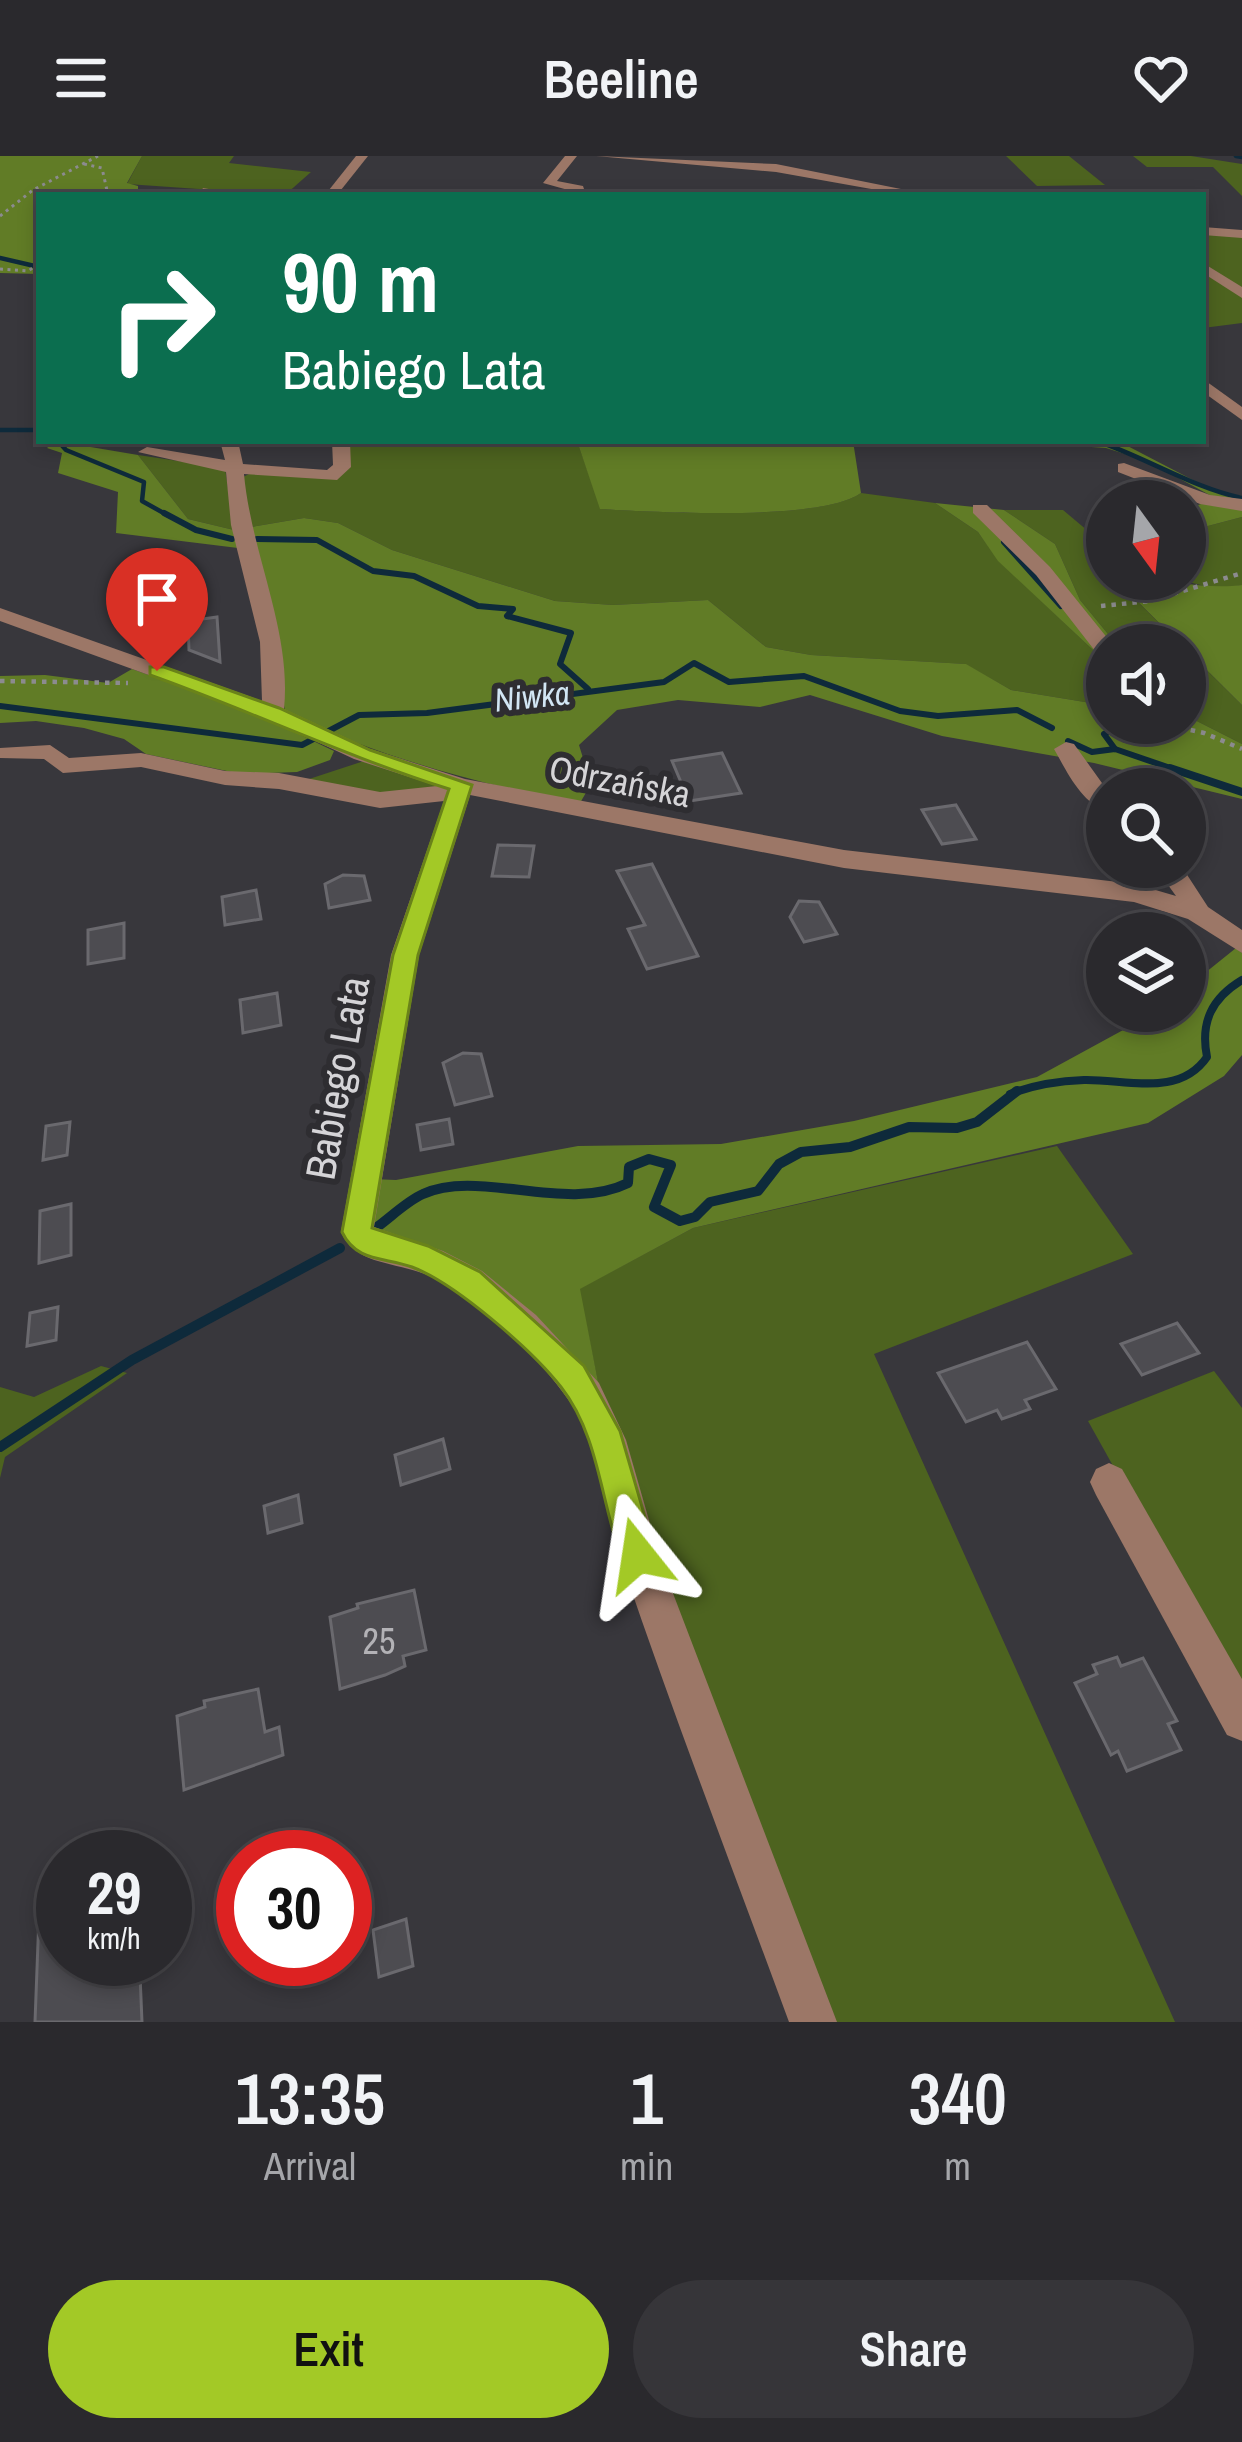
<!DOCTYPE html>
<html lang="en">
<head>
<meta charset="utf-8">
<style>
  body { margin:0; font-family:"Archivo Narrow",sans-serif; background:#363539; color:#f1f3f6; height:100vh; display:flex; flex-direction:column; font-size:45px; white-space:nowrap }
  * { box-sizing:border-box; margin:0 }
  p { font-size:39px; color:#a5a6aa }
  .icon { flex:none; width:66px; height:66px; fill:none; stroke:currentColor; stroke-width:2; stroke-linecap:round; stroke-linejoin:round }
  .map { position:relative; height:1866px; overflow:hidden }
  .sheet { display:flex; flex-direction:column; background:#2a292d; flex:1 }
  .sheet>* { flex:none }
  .guide { position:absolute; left:36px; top:36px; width:1170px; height:252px; border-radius:0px; box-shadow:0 6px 18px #0003,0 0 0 3px #464549; background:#0b6e4f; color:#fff; overflow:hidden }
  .needle { width:78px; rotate:165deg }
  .fabs { position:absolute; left:1086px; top:324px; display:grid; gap:24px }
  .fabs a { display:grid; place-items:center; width:120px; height:120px; border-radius:50%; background:#2a292d; box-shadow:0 6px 18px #0003,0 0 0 3px #464549; font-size:60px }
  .speed { position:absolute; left:36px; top:1674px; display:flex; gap:24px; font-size:60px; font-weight:700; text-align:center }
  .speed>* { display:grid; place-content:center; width:156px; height:156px; border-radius:50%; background:#2a292d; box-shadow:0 6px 18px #0003,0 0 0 3px #464549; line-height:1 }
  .speed small { font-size:30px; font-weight:400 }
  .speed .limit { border:18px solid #d22; background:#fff; color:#111 }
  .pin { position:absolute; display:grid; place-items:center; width:102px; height:102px; color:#fff; margin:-123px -51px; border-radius:50% 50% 50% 0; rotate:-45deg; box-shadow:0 0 12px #0007 }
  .pin .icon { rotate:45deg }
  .me { position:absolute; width:132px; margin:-66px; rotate:345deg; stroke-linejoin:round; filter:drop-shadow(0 0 9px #0008) }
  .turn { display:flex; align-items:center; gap:42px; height:252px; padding:0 48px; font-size:54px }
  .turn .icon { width:156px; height:156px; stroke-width:2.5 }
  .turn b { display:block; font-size:84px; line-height:102px }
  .eta { display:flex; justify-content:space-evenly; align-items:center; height:204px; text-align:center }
  .eta b { font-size:72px; font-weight:600; line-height:84px }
  .action { display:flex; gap:24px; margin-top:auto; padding:24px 48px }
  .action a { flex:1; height:138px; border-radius:72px; background:#a3c926; color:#111; font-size:48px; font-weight:600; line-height:138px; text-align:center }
  .action a+a { background:#363539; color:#f1f3f6 }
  header { display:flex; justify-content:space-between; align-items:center; height:156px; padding:0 48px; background:#2a292d; font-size:54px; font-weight:600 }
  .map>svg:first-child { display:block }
  .green { fill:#4d631f }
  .forest { fill:#617c26 }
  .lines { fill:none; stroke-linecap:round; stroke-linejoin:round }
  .stream-far3 { stroke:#0e2a3b; stroke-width:4.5 }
  .stream-far2 { stroke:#0e2a3b; stroke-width:6 }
  .stream-far1 { stroke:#0e2a3b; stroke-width:8 }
  .stream { stroke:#0e2a3b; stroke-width:10 }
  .building { fill:#4d4c51; stroke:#6a696e; stroke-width:3 }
  .path-far1 { stroke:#8c8b8f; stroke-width:3; stroke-dasharray:3 4.5; stroke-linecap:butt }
  .path { stroke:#8c8b8f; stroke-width:4.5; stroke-dasharray:4.5 6; stroke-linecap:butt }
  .minor { fill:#9c7767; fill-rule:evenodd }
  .route { fill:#a3c926; stroke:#6a8319; stroke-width:3 }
  .labels { text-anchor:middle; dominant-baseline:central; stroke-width:12; stroke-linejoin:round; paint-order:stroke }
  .far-water-label { font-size:33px; font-style:italic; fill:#d2e6f4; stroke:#2e2d31 }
  .street-label { font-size:36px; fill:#d5d4d7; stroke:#2e2d31 }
  .near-number-label { font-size:36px; fill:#b3b2b6 }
  .near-street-label { font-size:42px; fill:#d5d4d7; stroke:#2e2d31 }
</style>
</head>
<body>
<header><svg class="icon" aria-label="menu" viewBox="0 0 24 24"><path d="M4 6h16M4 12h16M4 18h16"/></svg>Beeline<svg class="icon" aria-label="heart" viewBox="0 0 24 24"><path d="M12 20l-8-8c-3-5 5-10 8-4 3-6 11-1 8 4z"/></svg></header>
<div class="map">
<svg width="1242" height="1866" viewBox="0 0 1242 1866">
  <rect width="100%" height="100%" fill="#38373c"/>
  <g class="green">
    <path d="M142,0H234L229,7L311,16L285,39L127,28Z"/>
    <path d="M1006,0H1069L1105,29L1037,30Z"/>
    <path d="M1133,0H1191L1242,8V40L1213,11H1147Z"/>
    <path d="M1203,76L1242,79V135L1203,108Z"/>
    <path d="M1203,114L1242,140V167L1203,172Z"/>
    <path d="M344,285H577L601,353C655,356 819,366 861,337L935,347L978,376L999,405L1093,494L1107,516V538L1097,548L1011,534L965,508L811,499L766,491L708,444L613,449L555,445L392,394L338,367L304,362L246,372L241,322L251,317L333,322Z"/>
    <path d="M138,299L225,312L234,374L188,363Z"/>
    <path d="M1004,354H1063L1107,391V423H1131L1129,437L1181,489H1117L1080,444L1055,388Z"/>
    <path d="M1242,361V429L1218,433L1175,423H1185V376Z"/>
    <path d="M1185,493L1242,549V588L1185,559Z"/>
    <path d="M364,605L441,627L448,634L380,641L300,626Z"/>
    <path d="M1057,990L1133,1098L874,1198L1175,1866H825L600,1236L579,1133L693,1072Z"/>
    <path d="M101,1210L127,1217L5,1301L0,1322V1231L34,1241Z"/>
    <path d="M1214,1215L1242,1252V1541L1088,1265Z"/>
  </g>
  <g class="forest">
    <path d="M0,0H142L127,27L138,30V39H39V118L0,117Z"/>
    <path d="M55,285L138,299L188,363L234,374L238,392L116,377L118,336L58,317L62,297L47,292Z"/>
    <path d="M577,285H853L861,337C820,366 654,356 600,353Z"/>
    <path d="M1005,285H1118L1214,335L1242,340V361L1185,376V353L1217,343L1147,305L1106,292Z"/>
    <path d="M935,347L1004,354L1055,388L1080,444L1117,489H1107V516L1093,494L998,405L978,376Z"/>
    <path d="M304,362L338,367L392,394L555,445L613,449L708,444L766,491L811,499L966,508L1011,534L1097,548L1107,538V567H1185V559L1242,588V643L1094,607L942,580L810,539L760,551L678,544L617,554L579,589L591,628L580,647C477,629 382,600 286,559L246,372Z"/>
    <path d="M1131,423C1168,423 1206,434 1242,429V549L1129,437Z"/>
    <path d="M132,513L248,554L334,595L330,604L297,616L241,618L146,598L124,583L84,572L36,565L0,567V520L45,519L108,527Z"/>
    <path d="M1236,792L1242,797V899L1224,920L1148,967L693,1072L580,1133L600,1236L367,1068L371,1023L396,1024L578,990L721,988L854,965L1037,921L1158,855H1185V833Z"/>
  </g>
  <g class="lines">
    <g class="stream-far3">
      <path d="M1236,0L1242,1"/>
      <path d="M0,102L39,111"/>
      <path d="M0,274H39"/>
      <path d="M58,285L66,294L144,326L142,345L169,360"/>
      <path d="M1097,285C1147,302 1191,331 1242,342"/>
    </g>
    <g class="stream-far2">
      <path d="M164,357L196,374L232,383"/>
      <path d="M257,383L317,384L373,415L414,420L478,450L513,453L507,460L571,477L560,508L588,533"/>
      <path d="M1004,386L1061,450"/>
      <path d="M0,550L302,589L359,559L427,557L664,526L694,507L729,526L804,520L900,555L938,560L1017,554L1052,572"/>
      <path d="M1068,585L1092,596L1115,593L1179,615"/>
      <path d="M1115,593L1104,578L1125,567"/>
    </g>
    <g class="stream-far1">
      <path d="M1170,612L1242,636"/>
      <path d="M1010,938C1033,929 1059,925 1084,924C1126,923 1179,942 1207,901C1200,866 1212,842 1242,824"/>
    </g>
    <g class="stream">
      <path d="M377,1071C391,1061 407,1045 423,1038C478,1012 566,1058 628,1027L629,1011L649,1003L671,1009L654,1051L680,1065L695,1061L710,1046L758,1035L779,1008L801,996L850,991L909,971L957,972L977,966L1017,935"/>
      <path d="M0,1291L132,1204L340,1092"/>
    </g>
  </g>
  <g class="building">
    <path d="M217,461L220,506L189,494L188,465Z"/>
    <path d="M722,597L741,637L689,645L672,605Z"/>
    <path d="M956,649L976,683L942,688L922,654Z"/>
    <path d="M498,689L534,690L529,721L492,720Z"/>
    <path d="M652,708L698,800L647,813L628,773L645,769L617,715Z"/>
    <path d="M343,719L364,720L370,744L329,752L325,728Z"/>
    <path d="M256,734L261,763L225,769L222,741Z"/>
    <path d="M799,745L819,746L837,778L804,786L790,761Z"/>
    <path d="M124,767V802L88,808V774Z"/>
    <path d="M277,837L281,869L243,877L240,844Z"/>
    <path d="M463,897L481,898L492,940L455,949L443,907Z"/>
    <path d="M449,963L453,988L421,994L417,969Z"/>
    <path d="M70,966L67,999L43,1004L46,970Z"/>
    <path d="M71,1048V1099L39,1107L40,1055Z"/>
    <path d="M58,1151L56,1184L27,1190L30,1157Z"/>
    <path d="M1177,1167L1199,1197L1142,1219L1121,1188Z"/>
    <path d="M1027,1186L1056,1233L1025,1244L1030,1253L1002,1263L997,1254L966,1266L938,1217Z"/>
    <path d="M443,1283L450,1313L401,1329L395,1299Z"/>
    <path d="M298,1339L302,1367L268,1377L264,1350Z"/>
    <path d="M414,1434L426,1494L403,1500L405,1510L385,1519L340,1533L330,1461L358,1452L357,1448Z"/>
    <path d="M1117,1501L1121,1510L1143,1502L1177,1565L1168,1568L1181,1594L1127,1615L1118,1595L1111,1599L1075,1527L1097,1518L1093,1509Z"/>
    <path d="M258,1533L265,1576L279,1571L283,1599L184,1634L177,1560L205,1551L204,1545Z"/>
    <path d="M63,1752V1803H132L133,1821L140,1819L142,1866H35L39,1760Z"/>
    <path d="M406,1763L413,1810L379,1821L373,1774Z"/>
  </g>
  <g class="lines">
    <g class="path-far1">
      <path d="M84,8L102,12L108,39"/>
      <path d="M0,60L33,34L98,0"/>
      <path d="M0,113L28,115L39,108"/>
    </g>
    <g class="path">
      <path d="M1101,450L1150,445L1242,417"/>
      <path d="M0,525L128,527"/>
      <path d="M1160,567L1204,577L1242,593"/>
    </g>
    <g class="minor">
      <path d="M356,0H368L337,39H325Z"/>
      <path d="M565,0H577L557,25L583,30L586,39L543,27Z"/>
      <path d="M596,0L776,8L931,39H905L776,16Z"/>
      <path d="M203,32L243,39H199Z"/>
      <path d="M1203,71L1242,74V82L1203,79Z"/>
      <path d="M1203,107L1242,131V142L1203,117Z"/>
      <path d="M1203,223L1242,251V264L1203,236Z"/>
      <path d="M220,285H238L243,308L327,314L333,309L332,285H350L351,311L337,324L244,318C251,397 292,475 284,553L370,593L465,623L844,694L1135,728L1176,740L1155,711H1182L1208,751L1242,774V797L1188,763L1134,746L844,712L470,639L419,799L374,1071L443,1095L482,1115L536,1159L599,1227L626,1284L661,1406L837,1866H789C733,1714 675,1563 623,1410C605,1357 603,1292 570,1246C535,1197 477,1135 419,1116C390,1106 355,1107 341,1076L391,799L444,645L380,652L279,633L225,629L141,611L63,617L44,603L0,602V592L50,589L69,602L141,597L225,615L279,617L380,636L437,630L354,603L264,561L0,465V452L262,545L260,486L231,369L226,316L138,296L147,291L225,304Z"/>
      <path d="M1124,307L1210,339L1242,343V355L1200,348L1118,316V308Z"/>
      <path d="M973,349H987L1050,411L1113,489H1107V501L1099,500L1036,419L973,357Z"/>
      <path d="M1066,586L1074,588L1107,634V656C1081,646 1067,616 1054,593Z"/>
      <path d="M1109,1307L1122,1313L1242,1523V1585L1227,1579L1096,1339L1090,1326L1096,1313Z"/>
    </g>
  </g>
  <path class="route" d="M150,511H164L279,552L370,594L472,629L418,799L372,1072L428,1090L480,1116L584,1210L620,1275L656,1399L651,1412L638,1417L625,1412C601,1353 601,1282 561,1231C532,1194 455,1127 412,1111C384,1101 356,1106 342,1076L393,799L449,633C347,601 251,555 150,519Z"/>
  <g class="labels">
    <g class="far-water-label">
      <text transform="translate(532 540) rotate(-6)">Niwka</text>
    </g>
    <g class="street-label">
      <text transform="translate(620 625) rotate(11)">Odrzańska</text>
    </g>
    <g class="near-number-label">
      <text x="379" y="1485">25</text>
    </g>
    <g class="near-street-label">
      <text transform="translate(337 922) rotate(-80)">Babiego Lata</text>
    </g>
  </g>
</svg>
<div class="fabs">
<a><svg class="needle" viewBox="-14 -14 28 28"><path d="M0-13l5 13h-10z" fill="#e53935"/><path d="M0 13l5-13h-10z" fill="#a5a6aa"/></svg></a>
<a><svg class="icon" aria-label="sound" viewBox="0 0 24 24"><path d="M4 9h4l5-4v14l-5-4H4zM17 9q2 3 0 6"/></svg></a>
<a><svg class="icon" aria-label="search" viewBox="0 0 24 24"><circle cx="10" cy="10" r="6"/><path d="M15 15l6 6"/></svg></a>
<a><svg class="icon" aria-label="layers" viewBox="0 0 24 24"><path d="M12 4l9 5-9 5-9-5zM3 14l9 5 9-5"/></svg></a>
</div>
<div class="speed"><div>29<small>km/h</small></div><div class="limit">30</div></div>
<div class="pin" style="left:157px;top:515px;background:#d93025"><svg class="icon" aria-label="arrive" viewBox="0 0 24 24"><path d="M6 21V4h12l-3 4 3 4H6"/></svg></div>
<svg class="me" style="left:638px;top:1399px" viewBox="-20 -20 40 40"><path d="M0-17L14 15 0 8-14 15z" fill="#a3c926" stroke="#fff" stroke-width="4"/></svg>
<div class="guide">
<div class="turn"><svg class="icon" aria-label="right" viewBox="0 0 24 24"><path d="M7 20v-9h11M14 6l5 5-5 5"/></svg><div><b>90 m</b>Babiego Lata</div></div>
</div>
</div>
<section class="sheet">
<div class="eta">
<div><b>13:35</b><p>Arrival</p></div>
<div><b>1</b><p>min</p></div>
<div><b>340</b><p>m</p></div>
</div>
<div class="action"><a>Exit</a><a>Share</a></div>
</section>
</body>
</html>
